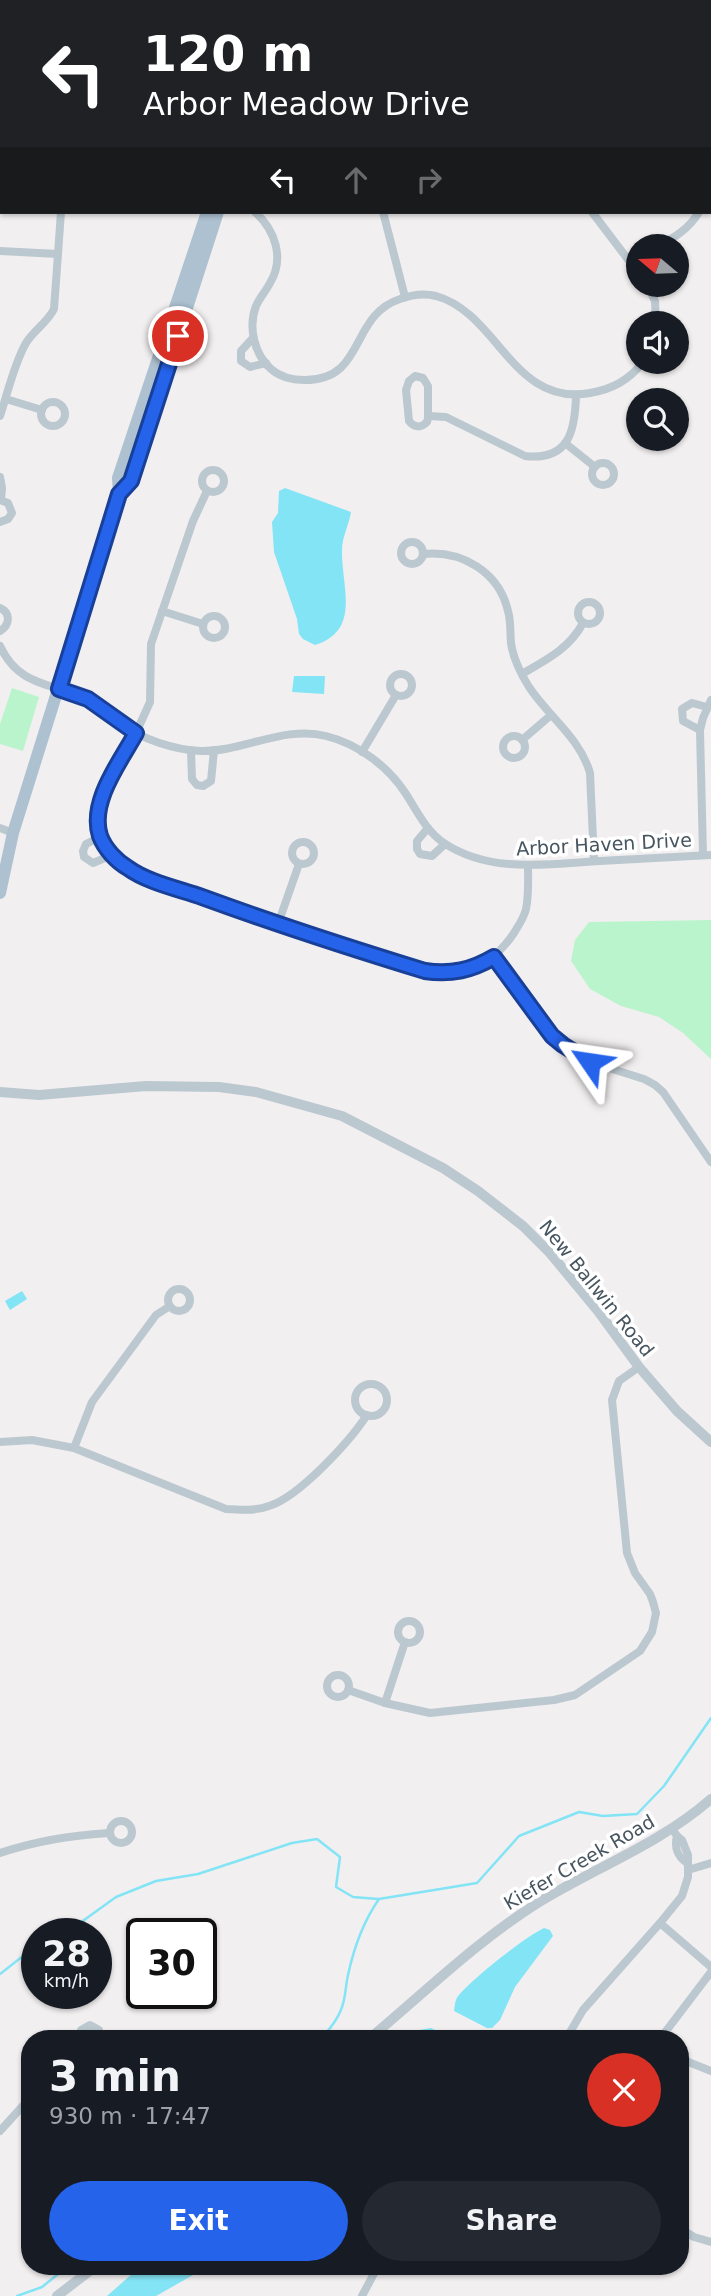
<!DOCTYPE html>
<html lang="en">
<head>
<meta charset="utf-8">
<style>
  body { margin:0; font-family:"DejaVu Sans",sans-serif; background:#242831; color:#f1f3f6; height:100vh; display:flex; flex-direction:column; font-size:26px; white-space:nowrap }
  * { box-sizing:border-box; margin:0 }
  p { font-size:23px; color:#9ea1a6 }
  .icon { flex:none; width:38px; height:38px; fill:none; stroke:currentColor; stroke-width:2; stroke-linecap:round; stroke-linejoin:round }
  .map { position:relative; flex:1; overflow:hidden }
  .sheet { position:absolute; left:21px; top:2030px; width:668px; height:245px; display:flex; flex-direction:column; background:#171b24; border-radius:28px; box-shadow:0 2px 5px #0004 }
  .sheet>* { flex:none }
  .hud { position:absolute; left:0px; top:0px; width:712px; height:214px; box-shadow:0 2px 5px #0004; background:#202124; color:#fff; overflow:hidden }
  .needle { width:46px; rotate:289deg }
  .tools { position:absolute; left:626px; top:234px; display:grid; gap:14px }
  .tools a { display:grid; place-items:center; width:63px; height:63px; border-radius:50%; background:#171b24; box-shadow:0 2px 5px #0004; font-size:35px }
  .speed { position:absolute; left:21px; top:1918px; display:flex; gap:14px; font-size:35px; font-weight:700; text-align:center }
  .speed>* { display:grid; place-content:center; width:91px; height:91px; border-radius:50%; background:#171b24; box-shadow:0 2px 5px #0004; line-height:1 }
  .speed small { font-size:18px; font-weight:400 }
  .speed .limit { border:4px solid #111; border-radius:10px; background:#fff; color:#111 }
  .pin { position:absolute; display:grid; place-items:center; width:60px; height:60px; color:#fff; margin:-30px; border:4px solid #fff; border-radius:50%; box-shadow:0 2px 7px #0007 }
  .me { position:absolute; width:77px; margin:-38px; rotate:302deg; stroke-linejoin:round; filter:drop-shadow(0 0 5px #0008) }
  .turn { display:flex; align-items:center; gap:24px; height:147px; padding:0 28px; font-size:32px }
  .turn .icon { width:91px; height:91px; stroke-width:2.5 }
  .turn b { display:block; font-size:49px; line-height:60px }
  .lanes { display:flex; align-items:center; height:66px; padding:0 28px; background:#0003; justify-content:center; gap:35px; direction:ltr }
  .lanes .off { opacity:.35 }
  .round { display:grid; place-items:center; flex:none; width:74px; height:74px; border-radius:37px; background:#242831 }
  .overview { display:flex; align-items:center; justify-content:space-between; height:119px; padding:0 28px }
  h1 { font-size:42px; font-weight:700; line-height:52px }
  .primary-button { display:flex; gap:14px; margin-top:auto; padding:14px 28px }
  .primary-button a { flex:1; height:80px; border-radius:42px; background:#2563eb; color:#fff; font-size:28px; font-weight:700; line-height:80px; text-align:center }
  .primary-button a+a { background:#242831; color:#f1f3f6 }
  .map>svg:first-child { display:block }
  .green { fill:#baf4cd }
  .water { fill:#83e4f5 }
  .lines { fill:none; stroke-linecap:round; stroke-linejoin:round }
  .stream { stroke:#83e4f5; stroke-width:2.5 }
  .minor { stroke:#bcc8d0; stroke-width:8 }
  .tertiary { stroke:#bcc8d0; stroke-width:10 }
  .primary { stroke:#adc1d1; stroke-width:12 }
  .route-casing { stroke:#184099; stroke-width:18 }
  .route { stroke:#2563eb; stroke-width:12 }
  .labels { text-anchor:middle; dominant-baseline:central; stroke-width:7; stroke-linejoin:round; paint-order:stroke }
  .street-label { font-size:19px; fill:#46555f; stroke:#fff }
</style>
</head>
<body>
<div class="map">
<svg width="711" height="2296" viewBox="0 0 711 2296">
  <rect width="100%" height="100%" fill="#f2eff0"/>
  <g class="green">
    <path d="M12,688L39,697L23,751L0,744V724Z"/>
    <path d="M711,920V1059L683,1033L659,1017L621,1006L590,989L571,961L575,940L589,922Z"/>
  </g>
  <g class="water">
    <path d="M285,488L351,512C349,525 342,537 342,550C341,586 362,630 315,645L303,639L299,634L297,619L274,552L272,522L278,513L279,491Z"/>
    <path d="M294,676H325L324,694L292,692Z"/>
    <path d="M22,1291L27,1299L10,1310L5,1301Z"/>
    <path d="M544,1928L550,1930L553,1936L515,1987L500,2020L492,2028H487L454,2011C455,2005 455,1999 459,1995C475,1977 522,1939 544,1928Z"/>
    <path d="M431,2028L454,2039H405L419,2030Z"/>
    <path d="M141,2266H209L156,2296H107Z"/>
  </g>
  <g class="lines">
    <g class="stream">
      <path d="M83,2L85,0"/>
      <path d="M0,38H2"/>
      <path d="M0,75V83"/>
      <path d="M59,1934L80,1923L116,1897L156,1881L198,1874L292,1843L317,1839L340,1857L336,1887L353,1897L378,1899"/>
      <path d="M0,1974L37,1945"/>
      <path d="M321,2039C328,2031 336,2022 340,2012C346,2000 345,1988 348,1975C354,1947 363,1922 379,1899L477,1883L519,1836L579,1812L603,1816L637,1814L664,1786L711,1718"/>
      <path d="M17,2296L42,2287L68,2266"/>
    </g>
    <g class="minor">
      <path d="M534,0L539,2"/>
      <path d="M130,2V0"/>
      <path d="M710,64H711"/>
      <path d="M255,212C275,230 285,258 270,283C266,291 260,297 256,306C248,327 254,354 271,369C280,377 293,380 305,380C366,380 349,316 400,299C411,295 424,293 436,296C498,313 513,407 590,393C613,389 629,380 643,362"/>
      <path d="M383,212L405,297"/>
      <path d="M592,212L639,274"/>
      <path d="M656,247C674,238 689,229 699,212"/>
      <path d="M0,251L58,254"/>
      <path d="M647,285L655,301L656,324"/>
      <path d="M253,338L241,351V361L250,367L266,363"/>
      <path d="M415,376L423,378L428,386V418L427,422C421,428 414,428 409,421L406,390L409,381Z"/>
      <path d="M6,399L42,410"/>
      <circle cx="53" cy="414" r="12"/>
      <path d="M0,416C8,392 14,364 26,343C34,330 47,323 54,309L61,212"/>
      <path d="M429,416L446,417L525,456C569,461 575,431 576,396"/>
      <path d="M565,443L595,467"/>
      <circle cx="603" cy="474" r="11"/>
      <circle cx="213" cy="481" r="11"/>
      <path d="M0,477L2,488L1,500"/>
      <path d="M207,491L193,521L151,644L150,702L136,733L104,794L99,815L100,837L112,855L136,873L278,924L425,971C463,978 492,966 514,933C518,926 524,918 526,909C529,895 528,880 528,866"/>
      <path d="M0,500L8,503L12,513L8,519L0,522"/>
      <circle cx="412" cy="553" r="11"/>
      <path d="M423,554C462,550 499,572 508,611C511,621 510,632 511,643C513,658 521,674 529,687C549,717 580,738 590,773L594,861"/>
      <circle cx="589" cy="613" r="11"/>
      <path d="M0,608C11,613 10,625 0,631"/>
      <path d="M162,611L203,624"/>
      <circle cx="214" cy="627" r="11"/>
      <path d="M0,646C19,687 52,683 87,699C100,705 109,716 121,724C142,739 174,750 201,751C243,752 284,725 326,736C358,744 388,766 406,794C417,811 426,831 444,843C490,874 549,864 600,861C637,859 674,857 711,855"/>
      <circle cx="401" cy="685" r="11"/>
      <path d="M522,674C546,660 569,649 583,623"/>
      <path d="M700,730L683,721L682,709L692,703L707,707"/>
      <circle cx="514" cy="747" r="11"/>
      <path d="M522,740L551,715"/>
      <path d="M191,750L192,779L197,785L203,786L211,781L214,750"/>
      <path d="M362,752L396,695"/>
      <path d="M0,828L13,833"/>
      <path d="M428,828L417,841V849L420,854L432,856L445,844"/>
      <path d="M100,837L86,844L83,851L84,857L93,863L112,855"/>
      <circle cx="303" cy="853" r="11"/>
      <path d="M703,855L700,730L703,718L711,700"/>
      <path d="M278,924L299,864"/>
      <path d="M494,957L552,1036L563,1046L590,1062L644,1079L655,1085L663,1092L711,1162"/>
      <circle cx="179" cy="1300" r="11"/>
      <circle cx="371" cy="1400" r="16"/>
      <path d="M0,1442L32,1440L74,1448L226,1509C240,1510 256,1511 269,1506C299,1497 350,1441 367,1415"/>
      <path d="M74,1448L92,1402L156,1315L170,1306"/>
      <circle cx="409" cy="1632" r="11"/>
      <circle cx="338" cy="1686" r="11"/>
      <path d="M348,1690L385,1703L430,1713L554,1700L575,1695L640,1651L652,1632L656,1613L653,1602L650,1594L635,1573L627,1553L612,1400L619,1381L639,1367"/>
      <path d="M385,1703L405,1642"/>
      <circle cx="121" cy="1832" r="11"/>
      <path d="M677,1836C674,1848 677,1856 687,1863"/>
      <path d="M0,1853C36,1841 72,1835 110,1833"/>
      <path d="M688,1870L711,1863"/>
      <path d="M660,1923L711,1967"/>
      <path d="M80,2039L81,2030L90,2025L99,2030L100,2039"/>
      <path d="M566,2039L583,2010L660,1923L682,1896L688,1877V1855L682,1840L677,1836L672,1829"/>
      <path d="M660,2039L711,1972"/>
      <path d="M681,2059L711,2071"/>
      <path d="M0,2131L30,2098"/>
      <path d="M681,2229L694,2237L711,2242"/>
      <path d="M362,2296L378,2266"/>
    </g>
    <g class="tertiary">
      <path d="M0,1092L39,1095L146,1086L219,1087L256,1092L342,1116L443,1168L478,1191L523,1226L550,1253L598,1311L639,1367L677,1411L711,1442"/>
      <path d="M369,2039C423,1994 476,1942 536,1904C594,1868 660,1844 711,1799"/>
      <path d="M57,2296L96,2266"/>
    </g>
    <g class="primary">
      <path d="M282,2L283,0"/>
      <path d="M119,494L131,481L218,212"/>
      <path d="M0,893L13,833L119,494L118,478L207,212"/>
    </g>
  </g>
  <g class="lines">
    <defs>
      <path id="route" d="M178,336L131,481L119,494L59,689L88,699L136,733C120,762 89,802 100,836C105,849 116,861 128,868C147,882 179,889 202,897C276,924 350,948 425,971C451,975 472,970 494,957L552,1036L563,1045L590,1062"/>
    </defs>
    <use href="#route" class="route-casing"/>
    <use href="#route" class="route"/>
  </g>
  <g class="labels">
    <g class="street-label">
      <text transform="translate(604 844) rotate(-3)">Arbor Haven Drive</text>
      <text transform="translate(597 1288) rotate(51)">New Ballwin Road</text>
      <text transform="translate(579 1862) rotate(-30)">Kiefer Creek Road</text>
    </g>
  </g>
</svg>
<div class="tools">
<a><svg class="needle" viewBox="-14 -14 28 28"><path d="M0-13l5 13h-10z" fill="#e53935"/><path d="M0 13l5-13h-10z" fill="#9ea1a6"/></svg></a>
<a><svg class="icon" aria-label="sound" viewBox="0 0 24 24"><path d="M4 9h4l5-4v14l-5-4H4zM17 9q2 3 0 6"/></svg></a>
<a><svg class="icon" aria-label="search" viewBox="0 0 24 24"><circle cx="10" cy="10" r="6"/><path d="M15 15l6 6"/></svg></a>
</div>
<div class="speed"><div>28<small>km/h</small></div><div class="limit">30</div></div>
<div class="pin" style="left:178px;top:336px;background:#d93025"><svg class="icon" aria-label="arrive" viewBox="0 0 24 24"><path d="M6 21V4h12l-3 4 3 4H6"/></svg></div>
<svg class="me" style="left:590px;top:1062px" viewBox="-20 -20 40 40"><path d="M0-17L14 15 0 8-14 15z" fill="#2563eb" stroke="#fff" stroke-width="4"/></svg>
<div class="hud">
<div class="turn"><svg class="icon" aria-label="left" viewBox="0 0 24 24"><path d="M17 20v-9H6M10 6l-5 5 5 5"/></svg><div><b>120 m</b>Arbor Meadow Drive</div></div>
<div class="lanes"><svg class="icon" aria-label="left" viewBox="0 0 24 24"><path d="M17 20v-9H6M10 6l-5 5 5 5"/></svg><svg class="icon off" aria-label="ahead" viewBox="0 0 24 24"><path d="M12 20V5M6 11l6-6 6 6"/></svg><svg class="icon off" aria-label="right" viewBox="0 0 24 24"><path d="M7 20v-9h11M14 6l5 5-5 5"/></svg></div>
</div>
<section class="sheet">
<div class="overview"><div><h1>3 min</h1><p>930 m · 17:47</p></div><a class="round" style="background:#d93025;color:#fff"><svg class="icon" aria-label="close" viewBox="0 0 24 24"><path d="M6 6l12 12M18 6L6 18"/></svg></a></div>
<div class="primary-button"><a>Exit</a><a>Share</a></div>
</section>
</div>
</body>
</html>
